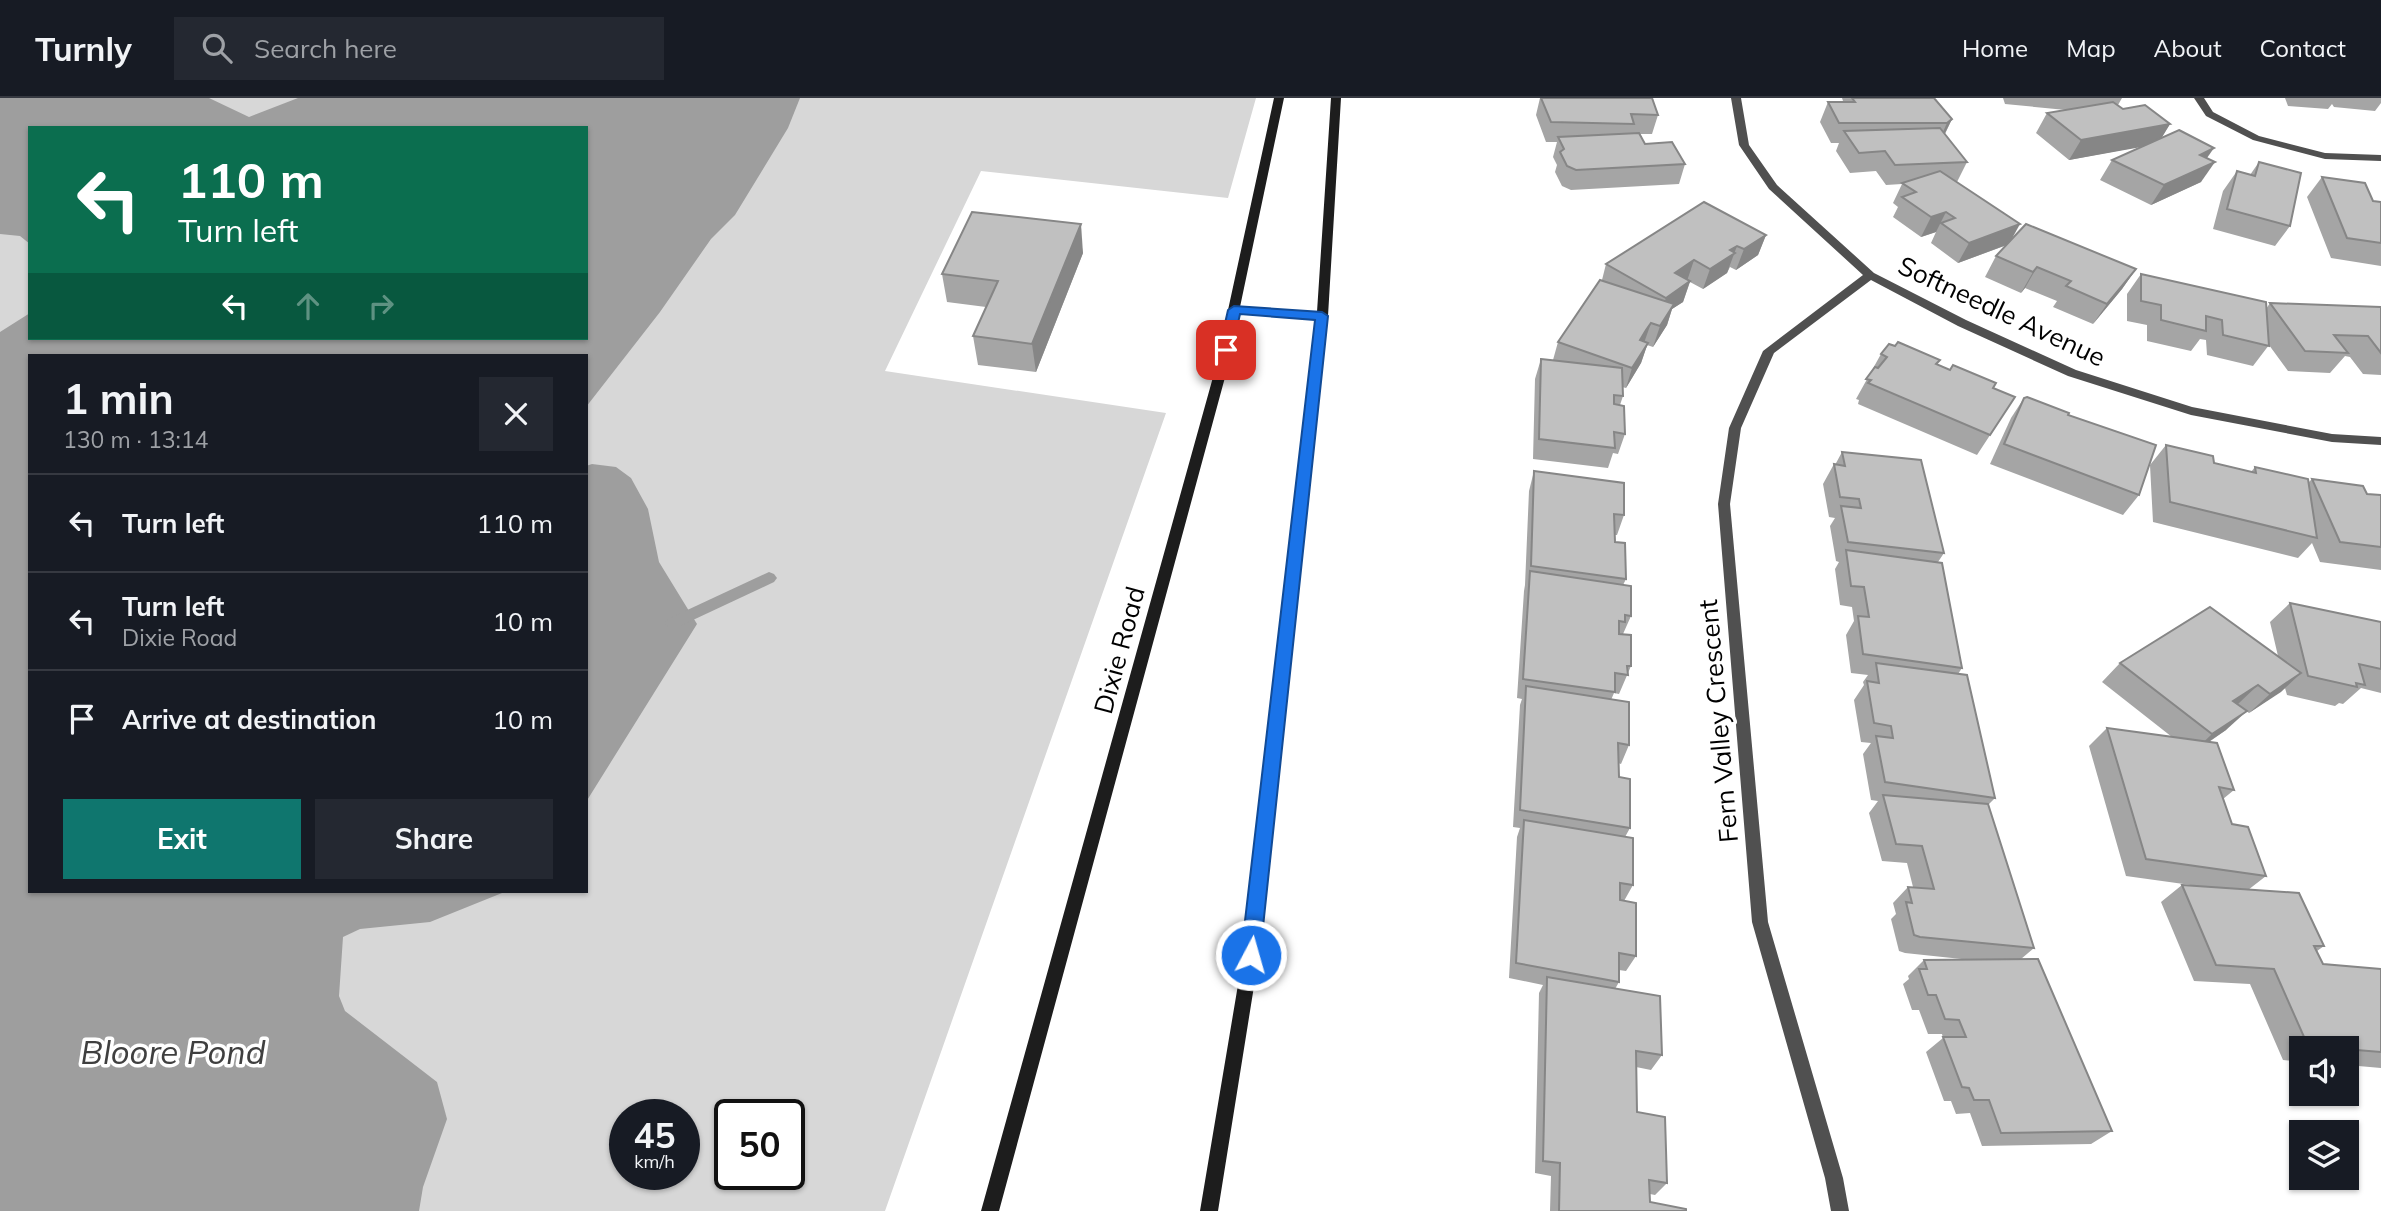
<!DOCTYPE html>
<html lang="en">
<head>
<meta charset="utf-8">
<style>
  body { margin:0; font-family:Mulish,sans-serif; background:#242831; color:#f1f3f6; height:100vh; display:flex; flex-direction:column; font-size:26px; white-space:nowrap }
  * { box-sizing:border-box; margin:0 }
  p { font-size:23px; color:#9ea1a6 }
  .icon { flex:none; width:38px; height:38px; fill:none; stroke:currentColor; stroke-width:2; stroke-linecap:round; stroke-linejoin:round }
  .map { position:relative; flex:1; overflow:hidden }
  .side { position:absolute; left:28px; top:256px; width:560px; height:539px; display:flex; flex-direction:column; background:#171b24; border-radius:0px; box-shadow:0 2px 5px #0004 }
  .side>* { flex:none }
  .hud { position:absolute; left:28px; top:28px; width:560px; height:214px; border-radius:0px; box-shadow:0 2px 5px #0004; background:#0b6e4f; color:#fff; overflow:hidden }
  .buttons { position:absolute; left:2289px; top:938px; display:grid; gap:14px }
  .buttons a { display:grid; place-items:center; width:70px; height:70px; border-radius:0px; background:#171b24; box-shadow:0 2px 5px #0004; font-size:35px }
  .speed { position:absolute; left:609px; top:1001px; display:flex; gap:14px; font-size:35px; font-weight:700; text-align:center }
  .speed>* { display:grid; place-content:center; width:91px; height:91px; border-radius:50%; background:#171b24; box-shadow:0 2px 5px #0004; line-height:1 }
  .speed small { font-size:18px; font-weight:400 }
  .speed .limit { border:4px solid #111; border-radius:10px; background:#fff; color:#111 }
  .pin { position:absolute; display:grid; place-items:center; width:60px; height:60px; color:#fff; margin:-30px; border-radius:14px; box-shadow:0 4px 10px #0006 }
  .me { position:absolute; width:77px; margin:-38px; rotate:6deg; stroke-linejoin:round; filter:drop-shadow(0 0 5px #0008) }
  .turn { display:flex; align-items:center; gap:24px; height:147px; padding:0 35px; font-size:32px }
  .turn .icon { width:91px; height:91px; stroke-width:2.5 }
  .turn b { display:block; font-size:49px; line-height:60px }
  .lanes { display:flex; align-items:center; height:66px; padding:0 35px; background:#0003; justify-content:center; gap:35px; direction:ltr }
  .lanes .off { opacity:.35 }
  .round { display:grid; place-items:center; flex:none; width:74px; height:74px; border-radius:0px; background:#242831 }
  .head { display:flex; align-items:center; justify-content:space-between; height:119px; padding:0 35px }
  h1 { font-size:42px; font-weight:700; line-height:52px }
  .action { display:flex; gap:14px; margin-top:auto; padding:14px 35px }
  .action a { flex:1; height:80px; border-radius:0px; background:#0f766e; color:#fff; font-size:28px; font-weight:700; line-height:80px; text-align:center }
  .action a+a { background:#242831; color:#f1f3f6 }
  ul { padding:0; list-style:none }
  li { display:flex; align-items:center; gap:21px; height:98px; padding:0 35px; border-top:2px solid #363941 }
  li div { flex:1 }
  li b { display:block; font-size:26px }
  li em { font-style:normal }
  header { display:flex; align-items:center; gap:42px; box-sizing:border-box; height:98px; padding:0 35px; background:#171b24; border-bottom:2px solid #363941 }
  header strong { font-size:33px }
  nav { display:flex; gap:38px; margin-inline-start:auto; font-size:24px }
  .search { width:490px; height:63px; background:#242831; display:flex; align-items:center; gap:18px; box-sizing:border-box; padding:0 24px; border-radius:0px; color:#9ea1a6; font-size:26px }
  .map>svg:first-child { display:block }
  .green { fill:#d7d7d7; fill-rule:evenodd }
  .water { fill:#9e9e9e }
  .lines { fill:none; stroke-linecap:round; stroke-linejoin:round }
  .stream { fill:#9e9e9e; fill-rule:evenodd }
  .street { fill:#505050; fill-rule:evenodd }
  .secondary { fill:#1d1d1d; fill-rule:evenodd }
  .wall { fill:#a5a5a5 }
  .shaded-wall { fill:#868686 }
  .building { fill:#c0c0c0; stroke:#868686; stroke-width:2 }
  .route { fill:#1a73e8; stroke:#114b97; stroke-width:2 }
  .labels { text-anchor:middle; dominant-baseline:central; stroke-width:7; stroke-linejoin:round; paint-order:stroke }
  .street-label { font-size:26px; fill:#000; stroke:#fff }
  .near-water-label { font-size:33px; font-style:italic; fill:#3f3f3f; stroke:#fff }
</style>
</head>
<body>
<header>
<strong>Turnly</strong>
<div class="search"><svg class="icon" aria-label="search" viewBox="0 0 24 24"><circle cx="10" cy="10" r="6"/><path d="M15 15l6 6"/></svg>Search here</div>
<nav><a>Home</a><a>Map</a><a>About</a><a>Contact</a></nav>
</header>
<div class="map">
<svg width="2381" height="1113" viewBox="0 0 2381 1113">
  <rect width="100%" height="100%" fill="#fff"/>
  <path class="green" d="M0,0H1256L1228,100L981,73L885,273L1166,315L885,1113H0ZM30,30H586V240H30ZM30,257H586V793H30ZM625,1017H684V1076H625ZM730,1017H789V1076H730Z"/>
  <g class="water">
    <path d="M0,0H209L249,19L298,0H800L788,30L735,117L711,141L660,214L586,309V257H30V793H507L430,824L360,831L343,839L339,898L345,913L437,984L447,1021L423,1089L419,1113H0V234L30,215V240H586V30H30V146L20,138L0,136Z"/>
    <path d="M592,366L616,369L631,380L648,411L659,464L697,526L586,704V368Z"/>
  </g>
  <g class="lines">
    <path class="stream" d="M769,474L774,476L777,480L774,484L678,529H668L665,525L668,521Z"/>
    <g class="street">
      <path d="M1731,0H1741L1749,47L1777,87L1874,175L1966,222L2076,272L2192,309L2332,336L2381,339V347L2332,344L2191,317L2068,278L1958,228L1871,182L1774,255L1741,330L1730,406L1768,824L1843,1080L1849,1113H1831L1825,1080L1752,824L1718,406L1729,330L1763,253L1863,177L1769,91L1739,47Z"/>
      <path d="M2194,0H2204L2213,14L2259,38L2325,55L2381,57V63L2325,61L2253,42L2206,18Z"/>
    </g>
    <path class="secondary" d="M1274,0H1284L1240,209L1317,214L1331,0H1341L1328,218L1259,857L1218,1113H1200L1243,857L1316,221L1239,216L1227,272L999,1113H981L1215,272Z"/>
  </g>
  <g class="wall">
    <path d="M1540,0H1652L1658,17L1652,36H1640L1645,46L1685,66L1679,86L1571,92L1562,88L1555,74L1557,67L1553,59L1557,44H1546L1536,17Z"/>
    <path d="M1842,0H1934L1952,21L1945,36L1967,64L1957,84L2011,143L2136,171L2122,191L2093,226L2053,209L2057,203L2025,190L2021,195L1985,179L1996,158L2007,147L1958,165L1931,145L1936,134L1921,139L1893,119L1898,109L1893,105L1902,86L1886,87L1876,73L1850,75L1836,53L1839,45H1831L1820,24L1828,4H1845L1846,3H1843Z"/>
    <path d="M2003,0H2122L2118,7L2123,11L2170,26L2161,40L2207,60L2201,84L2151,107L2100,82L2112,62L2143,48L2069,62L2036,35L2047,15L2066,12L2005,6Z"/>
    <path d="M2285,0H2381V5L2375,13L2334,9L2332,6L2328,11L2288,8Z"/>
    <path d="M2259,64L2290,128L2275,148L2213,131L2223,93L2237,73L2250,77Z"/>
    <path d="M2322,79L2373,103L2381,104V168L2331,160L2307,99Z"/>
    <path d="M1766,137L1758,157L1736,172L1730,169L1727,175L1703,191L1690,184L1683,204L1672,211L1667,227L1653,249L1647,247L1641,265L1626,290L1622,289L1623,298L1620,307L1625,336L1618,356L1613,355L1608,370L1533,361L1535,281L1541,261L1553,262L1558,244L1602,182L1606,166Z"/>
    <path d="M1083,155L1036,274L978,267L973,238L986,209L947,204L942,176Z"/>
    <path d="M2141,176L2266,211L2270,205L2381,209V277L2363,276L2350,259L2345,258L2330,275L2288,273L2269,247L2253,268L2207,257L2206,242L2200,241L2191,253L2147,243V227L2127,223V196Z"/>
    <path d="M1881,256L1937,267L2015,299L1977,357L1858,306L1859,302L1856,301Z"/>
    <path d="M2024,300L2068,317L2139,397L2123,417L1990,366L2011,320Z"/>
    <path d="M2166,347L2214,365L2251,374L2255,369L2308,385L2312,381L2367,396L2381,397V472L2320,464L2312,445L2298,460L2153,424L2150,367Z"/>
    <path d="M1842,354L1944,455L1938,464L1962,570L1958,576L1995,700L1988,707L2034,850L2021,861L2112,1033L2091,1046L1982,1048L1970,1015L1956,1016L1951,1003H1944L1926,954L1943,940L1942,936H1928L1919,912H1912L1903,886L1909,881L1908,878L1924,862H1971L1905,855L1899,853L1891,821L1896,816L1893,805L1908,789H1913L1907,765L1882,763L1869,715L1878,703L1871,702L1863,656L1871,645L1861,644L1854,602L1864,587L1863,584L1868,577L1851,575L1846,537L1854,523L1852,509L1840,507L1835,471L1839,464L1836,463L1830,428L1835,420L1829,419L1823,386L1834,366L1835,367Z"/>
    <path d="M1534,373L1624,417L1617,437H1615V444L1626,481L1623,487L1631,518L1623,536L1631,568L1619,596L1614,595L1611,602L1629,647L1621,666L1618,665L1619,679L1630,730L1625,739L1633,787L1624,803L1636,858L1626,873L1619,872V884L1615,891L1662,957L1651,972L1636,969L1637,1014L1667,1085L1655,1097L1650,1096V1104L1686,1113H1550L1551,1078L1535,1075L1539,895L1543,887L1509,880L1517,739L1520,730L1513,729L1520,607L1522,601L1517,600L1524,493L1525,487L1529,393Z"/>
    <path d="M2290,505L2381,524V595L2361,590L2343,606L2339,605L2335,608L2287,597L2285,590L2249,615L2237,606L2226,632L2209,644L2234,692L2223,701L2232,726L2266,778L2248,792L2324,848L2317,853L2323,866L2381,871V970L2347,967V950H2301V964L2283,962L2250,886L2194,883L2161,804L2182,787L2198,788L2126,778L2089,648L2107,630L2172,639L2102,584L2120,565L2278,558L2270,524Z"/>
  </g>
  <g class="shaded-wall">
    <path d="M1952,21L1942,41L1938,45L1947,25Z"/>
    <path d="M2170,26L2158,46L2069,62L2081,42Z"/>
    <path d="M2214,50L2200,70V57Z"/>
    <path d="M2215,64L2201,84L2151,107L2164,87Z"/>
    <path d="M1946,114L1936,134L1921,139L1931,119Z"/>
    <path d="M1081,126L1083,155L1036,274L1032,246Z"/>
    <path d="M2020,126L2009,146L1958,165L1969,145Z"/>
    <path d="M1766,137L1758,157L1736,172L1744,151Z"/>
    <path d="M1737,148L1727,175L1703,191L1710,171L1730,152Z"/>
    <path d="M1694,162L1687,183L1675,175Z"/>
    <path d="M2037,169L2025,190L2021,195L2033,174Z"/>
    <path d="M2136,171L2122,191L2093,226L2107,206Z"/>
    <path d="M1690,183L1683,204L1672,211L1667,227L1653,249L1660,228L1659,220L1666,200Z"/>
    <path d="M1651,225L1644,245L1640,242Z"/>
    <path d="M1648,245L1641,265L1626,290L1632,270Z"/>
    <path d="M2301,575L2281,594L2249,615L2270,596Z"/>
    <path d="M2258,587L2238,606L2213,622L2233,603Z"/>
    <path d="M2247,613L2226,632L2192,655L2212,636Z"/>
  </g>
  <g class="building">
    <path d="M1541,0H1652L1658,17L1631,16L1634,26L1551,24Z"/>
    <path d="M1852,0H1934L1952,21L1947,25H1839L1828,4H1855Z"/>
    <path d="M2113,4L2123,11L2145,7L2170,26L2081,42L2047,15Z"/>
    <path d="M1940,30L1967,64L1895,67L1885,53L1859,55L1844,33Z"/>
    <path d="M2179,32L2214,50L2200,57L2215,64L2164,87L2112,62Z"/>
    <path d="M1639,35L1645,46L1672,44L1685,66L1576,72L1567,68L1560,54L1564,51L1558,39Z"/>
    <path d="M2259,64L2301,75L2290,128L2227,111L2237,73L2255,78Z"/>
    <path d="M1940,73L2020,126L1969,145L1941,125L1955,120L1946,114L1931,119L1902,99L1916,94L1902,85Z"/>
    <path d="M2322,79L2365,85L2373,103L2381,104V145L2347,140Z"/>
    <path d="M1704,104L1766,137L1744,151L1737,148L1730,152L1735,155L1710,171L1694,162L1675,175L1690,183L1666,200L1606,166Z"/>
    <path d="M972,114L1081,126L1032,246L973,238L998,183L942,176Z"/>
    <path d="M2026,126L2136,171L2107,206L2066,188L2071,183L2037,169L2033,174L1996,158Z"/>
    <path d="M2141,176L2266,204L2269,248L2223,237L2222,222L2206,218V233L2161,222V207L2141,203Z"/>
    <path d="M1600,182L1674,206L1660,228L1651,225L1646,232L1640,242L1648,245L1632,270L1558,244Z"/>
    <path d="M2270,205L2381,209V255L2368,238L2334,237L2348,255L2305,253Z"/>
    <path d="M1898,244L1940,262L1936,266L1950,272L1953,267L1996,285L1993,290L2015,299L1990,337L1868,285L1871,282L1866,281L1875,269L1878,270L1887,259L1881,256L1889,246L1895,248Z"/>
    <path d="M1541,261L1622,270L1623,298L1614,297V306L1624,308L1625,336L1614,334L1615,350L1539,341Z"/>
    <path d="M2027,299L2069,315L2068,317L2156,347L2139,397L2004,346L2024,300Z"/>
    <path d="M2166,347L2213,358L2214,365L2256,375L2255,369L2308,381L2317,440L2170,404Z"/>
    <path d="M1842,354L1921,362L1944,455L1848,444L1841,408L1861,410L1859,401L1840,399L1834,366L1845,368Z"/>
    <path d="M1534,373L1624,385V417L1614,416L1615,444L1625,445L1626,481L1531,468Z"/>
    <path d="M2312,381L2363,388L2367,396L2381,397V449L2340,444Z"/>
    <path d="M1846,452L1942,465L1962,570L1863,556L1858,518L1869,519L1864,489L1851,488Z"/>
    <path d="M1530,473L1631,488V518L1625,517V524L1619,523V536L1631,537V568H1627L1628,577L1615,575V594L1523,581Z"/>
    <path d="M2290,505L2381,524V571L2359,566L2365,587L2356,585L2357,589L2308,578Z"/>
    <path d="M2210,509L2301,575L2270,596L2258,587L2233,603L2247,613L2212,636L2120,565Z"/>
    <path d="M1876,565L1967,577L1995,700L1885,684L1876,638L1893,640L1891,628L1874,625L1867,583L1879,585Z"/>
    <path d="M1526,588L1629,604V647L1618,645L1619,679L1630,681V730L1520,712Z"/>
    <path d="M2107,630L2217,645L2234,692L2219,689L2232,726L2248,729L2266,778L2146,761Z"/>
    <path d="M1883,697L1988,706L2034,850L1920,839L1914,837L1906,804L1912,805L1908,789L1934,791L1922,748L1896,746Z"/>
    <path d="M1524,722L1633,740V787L1620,785V802L1636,805V858L1619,855V884L1516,865Z"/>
    <path d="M2182,787L2299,795L2324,848H2314L2323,866L2381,871V954L2308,948L2274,871L2216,867Z"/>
    <path d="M2038,861L2112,1033L2001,1035L1989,1002H1974L1969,990L1962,989L1943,939H1966L1959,922L1945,921L1936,897H1928L1919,871H1927L1924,862Z"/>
    <path d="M1547,879L1660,898L1662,957L1636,953L1637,1014L1665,1019L1667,1085L1649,1082L1650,1104L1686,1111V1113H1559L1560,1065L1543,1063Z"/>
  </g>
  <path class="route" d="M1234,208L1322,214L1328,218L1260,857L1257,863L1251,866L1244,863L1241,857L1315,222L1240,216L1232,252L1226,256L1219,252L1228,212Z"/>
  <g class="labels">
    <g class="street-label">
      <text transform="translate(2002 213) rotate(25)">Softneedle Avenue</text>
      <text transform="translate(1119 552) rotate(-75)">Dixie Road</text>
      <text transform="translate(1718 623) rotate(-95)">Fern Valley Crescent</text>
    </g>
    <g class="near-water-label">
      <text x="173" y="953">Bloore Pond</text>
    </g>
  </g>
</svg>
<div class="buttons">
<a><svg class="icon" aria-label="sound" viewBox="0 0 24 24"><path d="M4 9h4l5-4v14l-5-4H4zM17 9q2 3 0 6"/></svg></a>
<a><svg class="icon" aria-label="layers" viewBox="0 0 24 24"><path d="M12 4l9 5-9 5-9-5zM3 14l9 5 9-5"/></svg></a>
</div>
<div class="speed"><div>45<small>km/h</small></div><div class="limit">50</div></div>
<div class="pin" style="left:1226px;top:252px;background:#d93025"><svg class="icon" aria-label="arrive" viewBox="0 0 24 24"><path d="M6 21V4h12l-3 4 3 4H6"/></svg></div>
<svg class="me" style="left:1251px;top:857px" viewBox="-20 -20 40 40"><circle r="17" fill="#1a73e8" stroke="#fff" stroke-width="3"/><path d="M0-11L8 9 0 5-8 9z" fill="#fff"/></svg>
<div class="hud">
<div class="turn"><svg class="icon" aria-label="left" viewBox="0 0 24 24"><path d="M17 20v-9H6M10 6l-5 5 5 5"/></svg><div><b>110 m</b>Turn left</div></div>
<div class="lanes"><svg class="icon" aria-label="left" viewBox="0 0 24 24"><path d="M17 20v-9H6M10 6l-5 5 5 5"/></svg><svg class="icon off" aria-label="ahead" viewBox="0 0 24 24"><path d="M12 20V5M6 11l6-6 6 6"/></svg><svg class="icon off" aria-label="right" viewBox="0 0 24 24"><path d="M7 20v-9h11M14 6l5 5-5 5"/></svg></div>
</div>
<section class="side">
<div class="head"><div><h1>1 min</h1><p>130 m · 13:14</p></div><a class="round"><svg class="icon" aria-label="close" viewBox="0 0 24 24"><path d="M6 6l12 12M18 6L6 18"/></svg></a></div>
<ul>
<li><svg class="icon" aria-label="left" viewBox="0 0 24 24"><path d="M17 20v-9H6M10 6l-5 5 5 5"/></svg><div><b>Turn left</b></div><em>110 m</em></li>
<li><svg class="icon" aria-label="left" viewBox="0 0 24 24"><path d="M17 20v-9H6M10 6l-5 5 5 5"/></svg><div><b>Turn left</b><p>Dixie Road</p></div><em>10 m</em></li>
<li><svg class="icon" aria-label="arrive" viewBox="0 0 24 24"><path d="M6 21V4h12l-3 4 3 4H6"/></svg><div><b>Arrive at destination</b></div><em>10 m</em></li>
</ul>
<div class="action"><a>Exit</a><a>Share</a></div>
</section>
</div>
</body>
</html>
